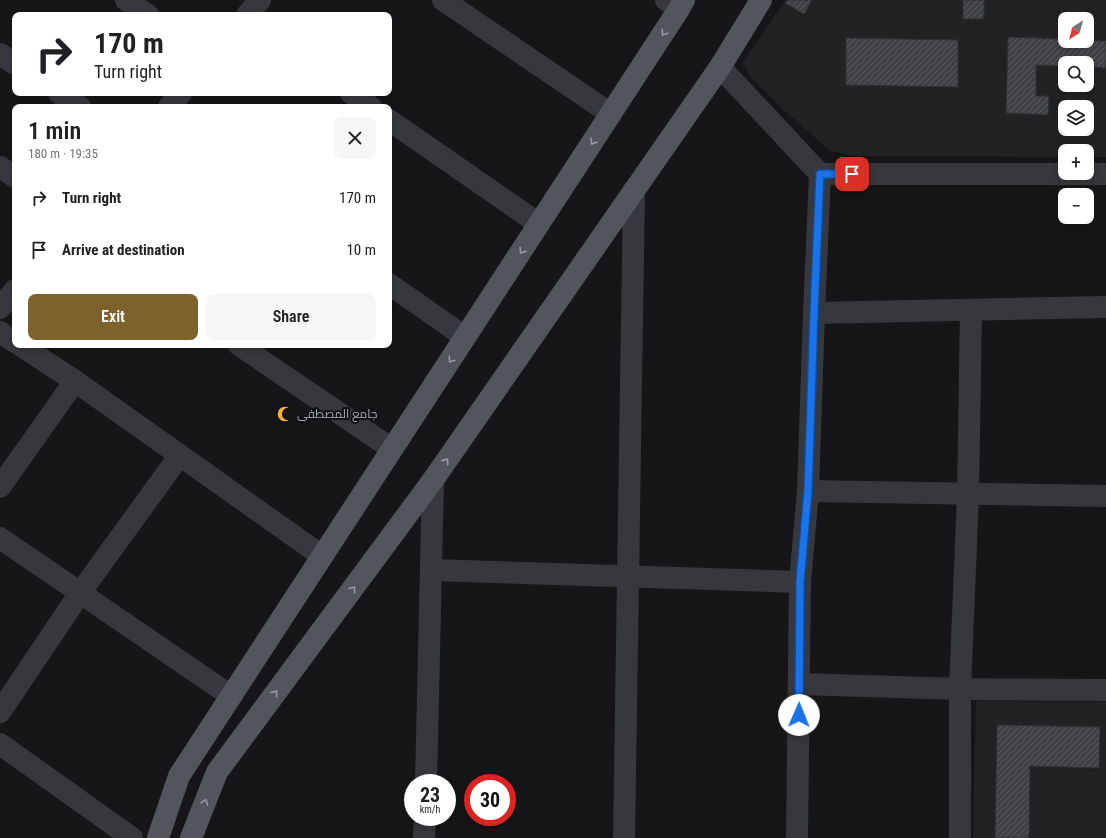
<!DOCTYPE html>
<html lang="en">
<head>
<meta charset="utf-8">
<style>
  body { margin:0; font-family:"Roboto Condensed",Cairo,sans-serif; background:#f6f6f6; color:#202124; height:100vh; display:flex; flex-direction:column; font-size:15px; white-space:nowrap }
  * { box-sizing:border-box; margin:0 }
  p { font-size:13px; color:#757577 }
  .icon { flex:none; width:22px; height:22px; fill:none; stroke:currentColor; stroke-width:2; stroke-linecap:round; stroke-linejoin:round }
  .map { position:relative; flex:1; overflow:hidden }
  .drawer { position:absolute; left:12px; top:104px; width:380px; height:244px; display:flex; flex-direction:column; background:#fff; border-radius:8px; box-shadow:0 2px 6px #0003 }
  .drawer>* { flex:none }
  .guide { position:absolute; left:12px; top:12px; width:380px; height:84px; border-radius:8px; box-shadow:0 2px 6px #0003; background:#fff; color:#202124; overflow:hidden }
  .needle { width:26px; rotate:216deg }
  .controls { position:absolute; left:1058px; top:12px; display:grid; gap:8px }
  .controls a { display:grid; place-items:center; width:36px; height:36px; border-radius:8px; background:#fff; box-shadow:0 2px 6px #0003; font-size:20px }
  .speed { position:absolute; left:404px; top:774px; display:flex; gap:8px; font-size:20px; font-weight:700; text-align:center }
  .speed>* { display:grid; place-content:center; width:52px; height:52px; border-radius:50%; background:#fff; box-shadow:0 2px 6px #0003; line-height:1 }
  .speed small { font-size:10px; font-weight:400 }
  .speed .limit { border:6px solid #d22; background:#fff; color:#111 }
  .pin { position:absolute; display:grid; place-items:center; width:34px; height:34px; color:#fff; margin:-17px; border-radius:8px; box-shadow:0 2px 6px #0006 }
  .me { position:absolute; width:44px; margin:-22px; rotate:1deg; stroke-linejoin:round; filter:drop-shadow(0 0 3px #0008) }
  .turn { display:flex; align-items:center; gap:14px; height:84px; padding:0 16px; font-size:18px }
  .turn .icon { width:52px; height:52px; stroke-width:2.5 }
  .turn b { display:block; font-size:28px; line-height:34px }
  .round { display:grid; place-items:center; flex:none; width:42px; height:42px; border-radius:8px; background:#f6f6f6 }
  .overview { display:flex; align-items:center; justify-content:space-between; height:68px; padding:0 16px }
  h1 { font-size:24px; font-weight:600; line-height:30px }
  .button { display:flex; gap:8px; margin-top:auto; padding:8px 16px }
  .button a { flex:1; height:46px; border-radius:8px; background:#7e622b; color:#fff; font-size:16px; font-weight:600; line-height:46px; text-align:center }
  .button a+a { background:#f6f6f6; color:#202124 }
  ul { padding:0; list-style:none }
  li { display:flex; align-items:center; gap:12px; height:52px; padding:0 16px }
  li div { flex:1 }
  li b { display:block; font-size:15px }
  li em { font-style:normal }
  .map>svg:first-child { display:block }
  .built { fill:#222225; fill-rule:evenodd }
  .building { fill:url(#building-hatch); stroke:#303034 }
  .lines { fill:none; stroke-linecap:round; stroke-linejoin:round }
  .minor { stroke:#37383d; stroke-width:22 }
  .major { stroke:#53555c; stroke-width:22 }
  .oneway { stroke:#979ba6 }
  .route-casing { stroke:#114b97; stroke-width:10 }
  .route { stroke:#1a73e8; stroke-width:7 }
  .labels { text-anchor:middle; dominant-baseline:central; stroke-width:4; stroke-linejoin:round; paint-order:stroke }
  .poi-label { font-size:12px; fill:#a8adb8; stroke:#111113; text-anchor:start }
</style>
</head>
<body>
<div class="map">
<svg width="1106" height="838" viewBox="0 0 1106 838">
  <defs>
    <pattern id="building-hatch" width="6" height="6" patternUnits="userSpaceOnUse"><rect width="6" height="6" fill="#404145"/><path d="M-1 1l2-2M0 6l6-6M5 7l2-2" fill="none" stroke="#595a5e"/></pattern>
  </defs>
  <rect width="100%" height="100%" fill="#161618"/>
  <g class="built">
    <path d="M786,0H1106V157H1087V151H1065V157L855,156L830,151L784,110L750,76L742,63ZM1065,19H1087V41H1065ZM1065,63H1087V85H1065ZM1065,107H1087V129H1065Z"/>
    <path d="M976,701L1106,702V838H973Z"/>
  </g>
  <g class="building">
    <path d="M787,0H812L804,14L785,3Z"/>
    <rect x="963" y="0" width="21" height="19"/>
    <path d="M1008,37L1065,39V41H1106V68L1087,67V63H1065V66L1036,65V96H1049L1048,115L1006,113Z"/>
    <path d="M846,38L958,40V87L846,85Z"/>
    <path d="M997,725L1100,727L1099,768L1030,766L1029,838H995Z"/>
  </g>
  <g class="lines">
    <g class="minor">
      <path d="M126,0L148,15"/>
      <path d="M443,0L611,114"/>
      <path d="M666,0L679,9"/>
      <path d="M247,15L260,0"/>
      <path d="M0,54L15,64"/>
      <path d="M720,67L820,174H1106"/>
      <path d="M59,93L80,107"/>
      <path d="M351,93L371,107"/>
      <path d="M169,107L181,93"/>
      <path d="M389,120L539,224"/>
      <path d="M0,167L15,177"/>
      <path d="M389,284L465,337"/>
      <path d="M0,308L15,290"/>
      <path d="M814,313L1106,307"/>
      <path d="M0,332L15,342"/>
      <path d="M20,345L75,381L322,556"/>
      <path d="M239,345L392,449"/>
      <path d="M0,487L75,381"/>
      <path d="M808,491L1106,496"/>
      <path d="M0,538L231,696"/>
      <path d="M431,570L800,582"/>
      <path d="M800,684L960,689L1106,690"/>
      <path d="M0,712L80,593L180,455"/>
      <path d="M0,744L132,838"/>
      <path d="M426,783L433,480"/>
      <path d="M424,838L425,817"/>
      <path d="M624,838L634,190"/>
      <path d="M797,838L800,582L808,491L814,313L820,174"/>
      <path d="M960,838V689L968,495L971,310"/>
    </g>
    <g class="major">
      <path d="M158,838L179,776L679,9L684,0"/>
      <path d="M191,838L217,772L433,480L720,67L761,0"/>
    </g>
  </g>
  <defs><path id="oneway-chevron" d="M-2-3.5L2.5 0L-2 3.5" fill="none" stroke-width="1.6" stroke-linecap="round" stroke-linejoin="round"/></defs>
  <g class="oneway">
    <use href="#oneway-chevron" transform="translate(664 33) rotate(123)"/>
    <use href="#oneway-chevron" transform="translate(593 142) rotate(123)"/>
    <use href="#oneway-chevron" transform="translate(522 251) rotate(123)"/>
    <use href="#oneway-chevron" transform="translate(451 360) rotate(123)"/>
    <use href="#oneway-chevron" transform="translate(446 461) rotate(-55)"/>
    <use href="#oneway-chevron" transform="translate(353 589) rotate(-53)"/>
    <use href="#oneway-chevron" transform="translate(275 693) rotate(-53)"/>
    <use href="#oneway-chevron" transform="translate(205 802) rotate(-69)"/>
  </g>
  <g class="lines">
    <defs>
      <path id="route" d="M799,715L800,582L808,491L814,313L820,174H852"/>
    </defs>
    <use href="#route" class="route-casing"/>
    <use href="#route" class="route"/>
  </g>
  <defs>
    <symbol id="mosque-bare" viewBox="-9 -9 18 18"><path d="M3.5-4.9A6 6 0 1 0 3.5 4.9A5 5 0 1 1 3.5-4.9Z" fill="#f2b134" stroke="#111113" stroke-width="2.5" paint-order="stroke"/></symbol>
  </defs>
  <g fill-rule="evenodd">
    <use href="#mosque-bare" x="274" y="403" width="22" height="22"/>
  </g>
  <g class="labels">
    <g class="poi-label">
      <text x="297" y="414">جامع المصطفى</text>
    </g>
  </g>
</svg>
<div class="controls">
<a><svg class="needle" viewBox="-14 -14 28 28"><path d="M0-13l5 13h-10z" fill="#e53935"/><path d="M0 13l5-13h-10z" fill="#757577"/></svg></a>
<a><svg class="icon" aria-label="search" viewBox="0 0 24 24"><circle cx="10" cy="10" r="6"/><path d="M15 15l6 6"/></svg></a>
<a><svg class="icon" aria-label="layers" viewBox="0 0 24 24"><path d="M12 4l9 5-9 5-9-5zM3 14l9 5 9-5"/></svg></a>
<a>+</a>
<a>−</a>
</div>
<div class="speed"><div>23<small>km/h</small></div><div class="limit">30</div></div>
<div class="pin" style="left:852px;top:174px;background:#d93025"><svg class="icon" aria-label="arrive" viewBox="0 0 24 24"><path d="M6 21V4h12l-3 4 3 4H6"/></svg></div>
<svg class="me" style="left:799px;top:715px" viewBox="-20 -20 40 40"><circle r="19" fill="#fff"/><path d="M0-13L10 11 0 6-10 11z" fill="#1a73e8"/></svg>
<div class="guide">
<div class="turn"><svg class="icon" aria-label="right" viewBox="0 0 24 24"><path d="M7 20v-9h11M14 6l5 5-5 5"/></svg><div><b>170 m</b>Turn right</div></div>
</div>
<section class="drawer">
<div class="overview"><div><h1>1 min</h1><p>180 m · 19:35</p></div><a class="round"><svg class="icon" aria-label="close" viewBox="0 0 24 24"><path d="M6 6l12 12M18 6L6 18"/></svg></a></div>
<ul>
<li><svg class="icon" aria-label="right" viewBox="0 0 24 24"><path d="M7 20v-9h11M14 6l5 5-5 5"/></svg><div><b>Turn right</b></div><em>170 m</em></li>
<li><svg class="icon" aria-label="arrive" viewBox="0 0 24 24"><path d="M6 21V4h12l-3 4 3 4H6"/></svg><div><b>Arrive at destination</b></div><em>10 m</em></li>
</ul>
<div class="button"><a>Exit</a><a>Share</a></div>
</section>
</div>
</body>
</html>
